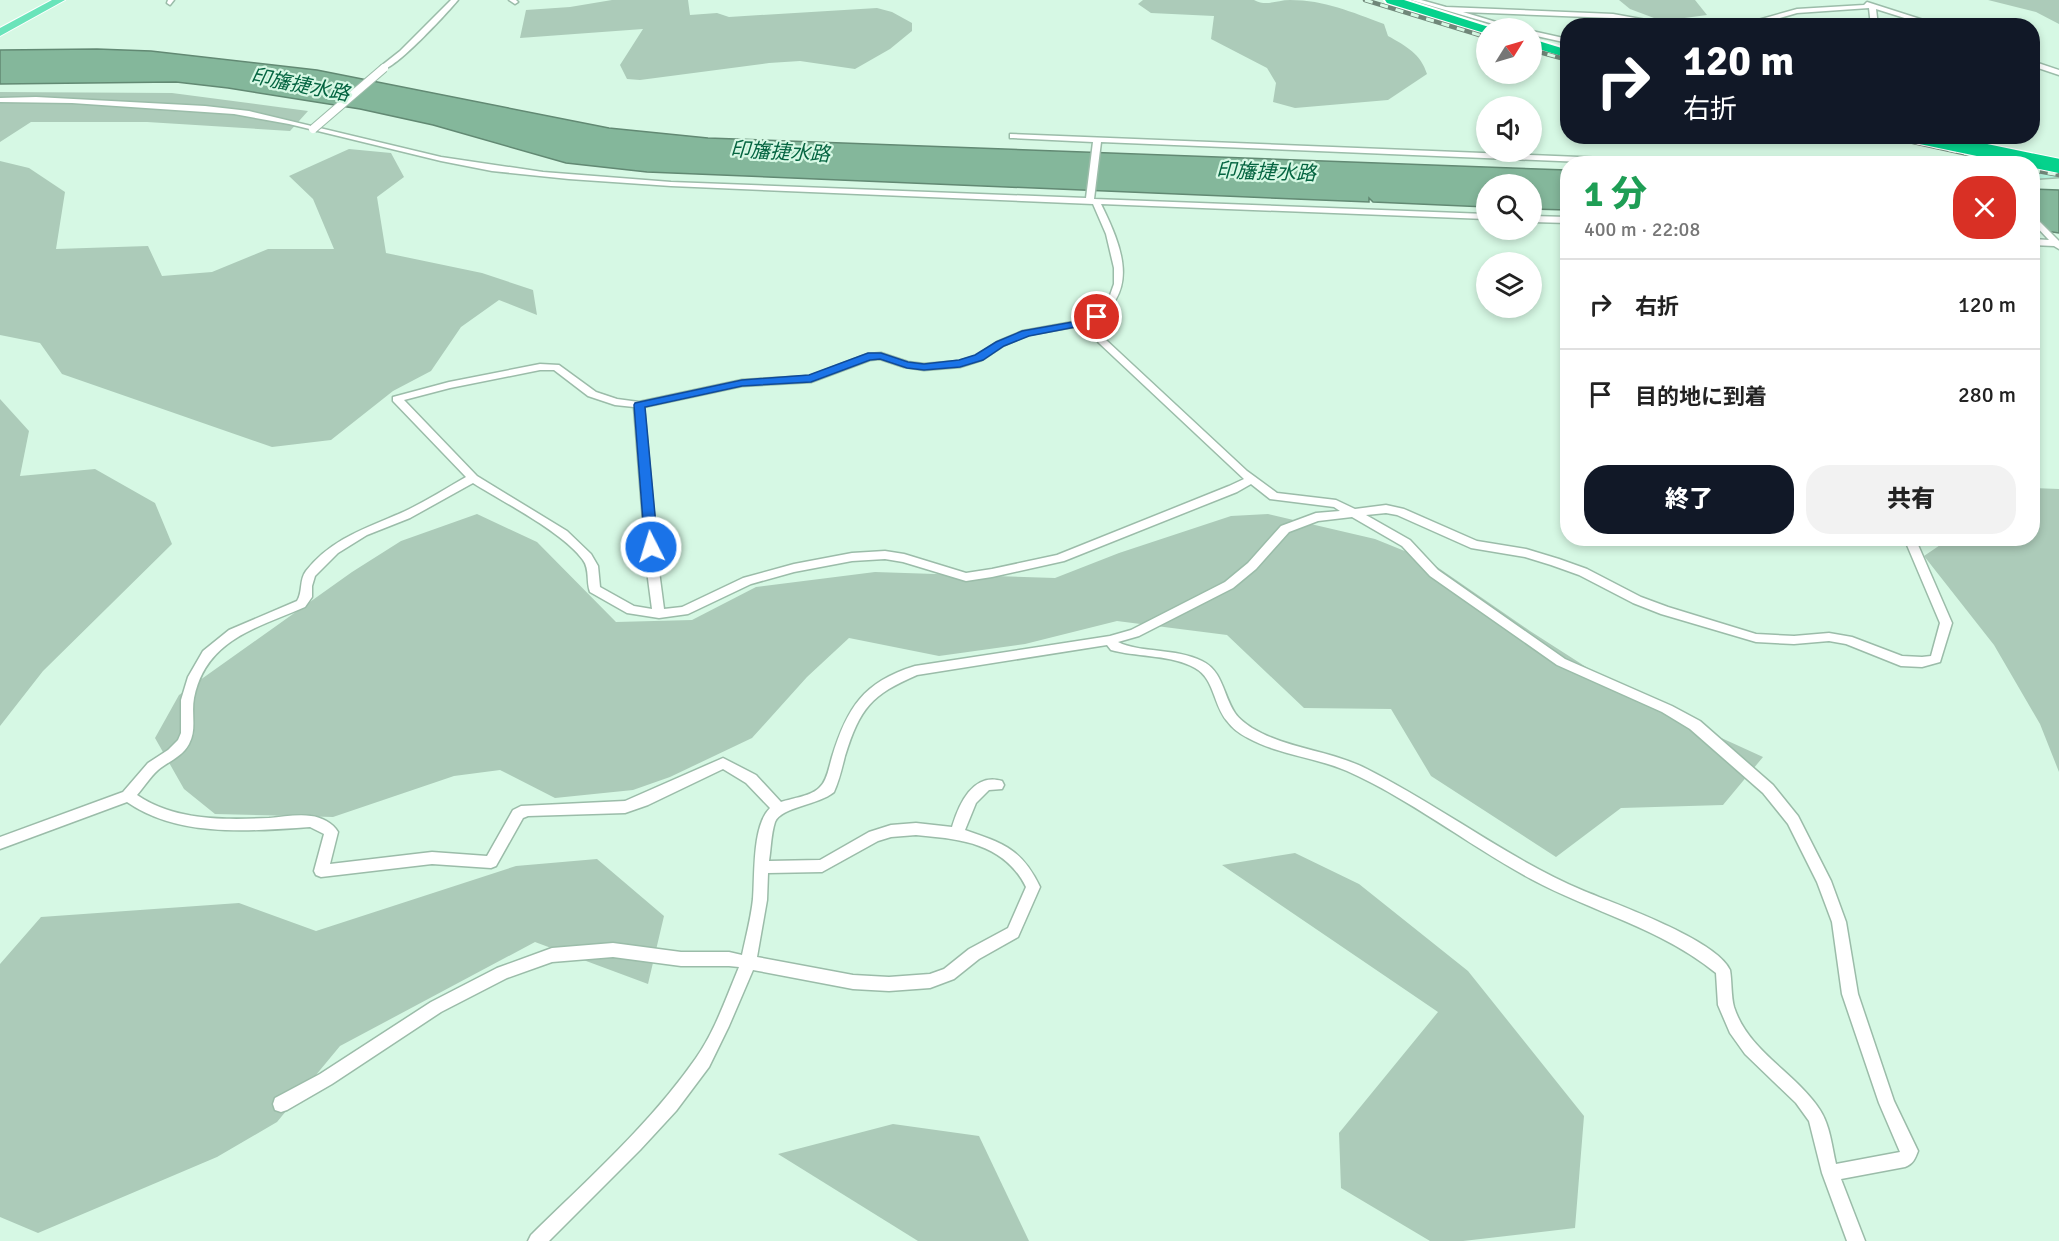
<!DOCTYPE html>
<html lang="ja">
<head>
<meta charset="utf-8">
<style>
  body { margin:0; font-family:Signika,"Noto Sans JP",sans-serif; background:#f2f2f2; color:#222; height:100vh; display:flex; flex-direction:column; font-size:22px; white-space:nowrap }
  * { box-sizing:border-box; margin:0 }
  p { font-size:20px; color:#767676 }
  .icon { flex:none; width:33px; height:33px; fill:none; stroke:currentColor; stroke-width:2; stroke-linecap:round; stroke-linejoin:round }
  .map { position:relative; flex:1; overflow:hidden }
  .sheet { position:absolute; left:1560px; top:156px; width:480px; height:390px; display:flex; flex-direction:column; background:#fff; border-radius:24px; box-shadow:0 3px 9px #0003 }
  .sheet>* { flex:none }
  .guide { position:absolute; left:1560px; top:18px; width:480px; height:126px; border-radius:24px; box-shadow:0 3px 9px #0003; background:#111827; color:#fff; overflow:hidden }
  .needle { width:39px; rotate:53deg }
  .buttons { position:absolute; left:1476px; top:18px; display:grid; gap:12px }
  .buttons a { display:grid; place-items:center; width:66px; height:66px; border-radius:50%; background:#fff; box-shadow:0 3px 9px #0003; font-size:30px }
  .pin { position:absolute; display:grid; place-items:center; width:51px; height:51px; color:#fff; margin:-26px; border:3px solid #fff; border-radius:50%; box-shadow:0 2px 6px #0007 }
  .me { position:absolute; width:66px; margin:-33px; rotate:355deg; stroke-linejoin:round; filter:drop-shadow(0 0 4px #0008) }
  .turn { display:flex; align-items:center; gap:21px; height:126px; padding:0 24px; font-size:27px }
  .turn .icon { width:78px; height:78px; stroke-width:2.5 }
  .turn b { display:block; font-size:42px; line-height:51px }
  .round { display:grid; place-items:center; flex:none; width:63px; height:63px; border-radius:24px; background:#f2f2f2 }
  .overview { display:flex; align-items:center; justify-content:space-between; height:102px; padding:0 24px }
  h1 { font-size:36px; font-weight:800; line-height:45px; color:#1e9e55 }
  .button { display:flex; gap:12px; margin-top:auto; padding:12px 24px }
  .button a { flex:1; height:69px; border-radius:24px; background:#111827; color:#fff; font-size:24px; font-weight:800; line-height:69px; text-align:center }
  .button a+a { background:#f2f2f2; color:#222 }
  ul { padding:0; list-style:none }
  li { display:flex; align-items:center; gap:18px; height:90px; padding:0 24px; border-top:2px solid #e0e0e0 }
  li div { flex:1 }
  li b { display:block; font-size:22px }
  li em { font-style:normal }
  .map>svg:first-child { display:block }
  .green { fill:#accbb9 }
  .water { fill:#84b79b; stroke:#628973; stroke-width:1.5 }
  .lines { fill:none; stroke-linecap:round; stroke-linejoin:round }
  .street-casing { stroke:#9bbca9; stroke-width:3 }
  .secondary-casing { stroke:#9bbca9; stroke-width:3 }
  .primary-casing { stroke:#fff; stroke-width:2 }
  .highway-casing { stroke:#fff; stroke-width:4 }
  .street { fill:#fff; fill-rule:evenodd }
  .secondary { fill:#b4f2dc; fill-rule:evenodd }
  .primary { fill:#69e4ba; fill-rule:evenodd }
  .highway { fill:#05d28c; fill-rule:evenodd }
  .rail-casing { stroke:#708779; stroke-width:4.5 }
  .rail { stroke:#d6f8e4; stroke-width:3; stroke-dasharray:8; stroke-linecap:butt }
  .street-bridge-casing { stroke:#9bbca9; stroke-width:10; stroke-linecap:butt }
  .highway-bridge-casing { stroke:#fff; stroke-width:16; stroke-linecap:butt }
  .street-bridge { stroke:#fff; stroke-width:8 }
  .highway-bridge { stroke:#05d28c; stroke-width:14 }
  .route { fill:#1a73e8; stroke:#114b97; stroke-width:1.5 }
  .labels { text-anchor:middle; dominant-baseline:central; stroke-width:4.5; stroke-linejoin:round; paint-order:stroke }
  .far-water-label { font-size:20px; font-style:italic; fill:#046440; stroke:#d6f8e4 }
</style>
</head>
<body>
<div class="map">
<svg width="2059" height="1241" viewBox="0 0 2059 1241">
  <rect width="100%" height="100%" fill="#d6f8e4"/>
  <g class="green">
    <path d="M612,0H688L690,15L717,13L729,17L877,8L892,12L912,23V31L890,49L855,69L800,61L769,63L640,80L627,79L620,65L643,29L520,38L526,10L570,7Z"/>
    <path d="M1143,0H1254C1267,7 1276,0 1290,0C1325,0 1351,12 1384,24L1388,36C1406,46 1421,54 1427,74L1388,100L1295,108L1273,102L1276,83L1267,68L1211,39L1214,16L1151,13L1138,4Z"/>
    <path d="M1619,0H1695L1707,15L1662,21L1630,9Z"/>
    <path d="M1988,0H2059V24L2036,12Z"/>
    <path d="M0,92L172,93L308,111L290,131L147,122H31L0,142Z"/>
    <path d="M349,149L391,153L404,177L377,197L386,253L482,273L533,290L537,315L499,300L461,327L431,371L393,391L331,440L272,447L62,374L40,343L0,335V161L29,168L65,192L56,249L148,246L162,276L212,272L268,249H334L313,199L289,176Z"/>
    <path d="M0,399L29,431L20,476L95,469L155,503L172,544L43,671L0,726Z"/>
    <path d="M2033,488L2059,489V772L2040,724L1994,645L1924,556L1949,539L2032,538Z"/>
    <path d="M477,514L537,542L616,622L692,620L756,587L875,572L1055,578L1119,553L1231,516L1268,514L1375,539L1427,560L1530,631L1636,699L1763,757L1723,805L1621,808L1556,857L1431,776L1391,709L1304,708L1227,635L1117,621L1025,644L939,656L849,638L807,677L752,738L670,777L633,790L555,798L500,770L454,776L333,817L215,814L184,789L155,738L179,695L352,572L401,541Z"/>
    <path d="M1295,853L1359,884L1468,971L1584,1116L1575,1228L1463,1241H1430L1341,1188L1339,1133L1438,1012L1222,865Z"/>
    <path d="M597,859L664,916L648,984L535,942L340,1046L277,1122L217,1157L38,1233L0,1217V964L41,917L239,903L316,931L516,866Z"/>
    <path d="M893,1124L979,1136L1029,1241H918L778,1154Z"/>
  </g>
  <g class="water">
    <path d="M97,49L151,51L317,70L609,128L708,138L1567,170V210L1532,209V184H1486V207L1373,202L1369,198V202L647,172L566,163L433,125L360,109L228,88L176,82L0,84V50Z"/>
    <path d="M2032,189L2059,190V233L2033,229Z"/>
  </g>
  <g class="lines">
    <defs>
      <g id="street">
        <path d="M168,0H174L170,5L167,3Z"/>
        <path d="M451,0H458C447,13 395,70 381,70V66L400,51Z"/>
        <path d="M509,0H516L518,2L515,4Z"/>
        <path d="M1411,0H1421L1446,7L1613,14L1663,23H1738L1751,22L1797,9L1864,5L1867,2L1942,26H1930L1876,9L1878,26H1871L1869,8L1797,13L1753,26H1654L1613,18L1463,12L1516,28H1507Z"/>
        <path d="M1532,31L1568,39V43L1532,35Z"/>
        <path d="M2032,61L2059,70V75L2032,66Z"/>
        <path d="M36,97L205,106L249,111L441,157L543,172L671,182L1086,198L1093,142L1013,138H1010V134L1705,162L1630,164L1101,142L1094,199L1486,214V219L1101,204C1122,247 1141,292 1092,323L1105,339L1247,471L1277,493L1336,500L1355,509L1386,505L1404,509L1477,541L1526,549L1559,559L1587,569L1641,597L1668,607L1756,634L1794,636L1829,633L1852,637L1902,656L1922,657L1931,656L1940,623L1904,538H1915L1952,623L1940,662L1922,667L1901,666L1846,644L1829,641L1794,644L1756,642L1661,614L1633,603L1579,575L1551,565L1525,557L1471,548L1397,515L1386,513L1366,515L1410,540L1438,570L1565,659L1672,706L1700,721L1773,785L1798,816L1831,881L1846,922L1858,994L1894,1101L1918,1151C1915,1159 1913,1164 1905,1167L1841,1179L1865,1241H1847L1822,1173L1809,1121L1796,1103L1745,1054L1730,1033L1718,1005L1716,973C1661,928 1592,912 1531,879C1468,845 1412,800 1347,771C1315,757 1279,755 1248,738C1240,734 1232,728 1227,721C1213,705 1215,679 1195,668C1172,655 1140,657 1115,651L1111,650L1107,645L917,675C871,695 860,708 845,756C842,768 839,781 834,792C819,805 781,807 775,822C771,834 771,849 769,861L820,860L869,832L891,825L916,823L952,827C959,804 973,772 1002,781L1004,785L1002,789L989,790L976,803L965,830C1003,843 1022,849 1040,887L1018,937L979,959L954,979L930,988L889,991L853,989L753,970L729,1026L709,1067L676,1111L640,1150L549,1241H528L531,1235C588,1179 650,1124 696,1058C715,1031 726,998 739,967L729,966H681L613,957L552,962L507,978L441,1012L332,1084L287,1110L281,1112L275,1110L273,1104L275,1098L320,1074L431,1002L497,968L552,948L613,943L681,952H729L742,955C746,936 751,918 753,899C755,874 752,826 770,808L746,783L723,769L648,805L625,813L528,816L523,818L496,866L491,868L432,864L321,877L316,875L314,871L324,834L310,827C250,831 179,838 127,802L0,849V837L123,792L148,763L168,750L178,740L181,733V700L188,677L203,651L229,630L297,601C303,592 299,580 306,571C331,539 366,528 401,513C423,503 445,489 466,477L393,401V397L449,382L540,364L559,365L596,392L617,399L639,402L742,380L810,376L868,354L881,353L908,362L924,364L959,361L976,356L997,342L1023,331L1084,320L1100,310L1109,298L1114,284V268L1106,234L1093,204L671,186L569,179L492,171L441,161L289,124L234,114L72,103L0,102V98ZM1085,325L1099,343L1244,479L1229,486L1057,555L992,569L966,573L904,554L885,551L852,553L794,564L743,578L682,607L664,609L659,571L644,407L742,386L811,382L870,360L880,359L904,367L924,370L960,367L982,360L1003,346L1028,335ZM540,370H554L588,396L615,405L634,407L647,571L652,609L634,606L600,587L598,566L591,554L567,531L477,476L404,400L450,388ZM473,483C503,502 563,532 583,560C590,569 586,582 590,592L627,613L659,618L688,614L751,584L794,572L852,561L885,559L903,562L966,581L992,577L1064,561L1237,492L1251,484L1270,499L1334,507L1340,511L1316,513L1281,526L1248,563L1225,582L1131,630L1110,636L915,666C863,682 847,708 832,757C829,767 827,781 820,787C812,796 793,798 781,802L756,775L723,758L625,801L521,806L513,810L487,856L432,852L330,864L338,832C333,823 321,817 311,816C298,814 282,817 269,818C225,820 175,821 137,795C144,787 150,777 158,770C169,761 182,757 189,744C197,729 191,714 194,698C206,639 257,628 305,607L312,597V586L315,576L338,553L367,535L410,518ZM1352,517L1402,546L1430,576L1557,665L1662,712L1690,729L1763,793L1788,824L1817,882L1832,922L1842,994L1879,1103L1900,1152L1836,1164C1832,1147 1830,1125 1820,1110C1796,1073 1748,1051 1734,1007C1731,996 1732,982 1730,970C1717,940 1616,904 1584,891C1508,859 1441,806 1367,769C1330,750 1287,749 1252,728C1246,724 1239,719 1235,713C1223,695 1223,671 1202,661C1176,648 1140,653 1118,642L1139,636L1233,588L1256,569L1289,532L1318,521ZM916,835C960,839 1004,843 1026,887L1008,928L969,949L944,969L930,974L889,977L853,975L757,957L767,900L768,873L822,872L878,841L891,837Z"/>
        <path d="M1962,136H1970L1992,164H1983Z"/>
        <path d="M2032,214L2059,241V249L2054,246L2032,245V239L2049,240L2032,222Z"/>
        <path d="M1532,216L1568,217V223L1532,222Z"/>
      </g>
      <path id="secondary" d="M2059,169V177L2032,179V171Z"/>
      <path id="primary" d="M52,0H65L0,36V28Z"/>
      <g id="highway">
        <path d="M1385,0H1404L1492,28H1486V33L1481,32L1387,3Z"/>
        <path d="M1532,39L1568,50V58L1532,47Z"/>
      </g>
    </defs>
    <use href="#street" class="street-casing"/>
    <use href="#secondary" class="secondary-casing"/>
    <use href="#primary" class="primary-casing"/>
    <use href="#highway" class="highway-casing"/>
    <use href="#street" class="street"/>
    <use href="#secondary" class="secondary"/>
    <use href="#primary" class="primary"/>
    <use href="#highway" class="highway"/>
    <defs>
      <g id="rail">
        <path d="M1365,0L1486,37"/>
        <path d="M1532,50L1568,60"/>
        <path d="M1886,136L2013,164"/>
        <path d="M2032,170L2059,175"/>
      </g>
    </defs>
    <use href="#rail" class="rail-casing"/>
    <use href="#rail" class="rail"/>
    <defs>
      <path id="street-bridge" d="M313,129L384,68"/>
      <path id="highway-bridge" d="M1915,136L2059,166"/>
    </defs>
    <use href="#street-bridge" class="street-bridge-casing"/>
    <use href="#highway-bridge" class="highway-bridge-casing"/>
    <use href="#street-bridge" class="street-bridge"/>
    <use href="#highway-bridge" class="highway-bridge"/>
  </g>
  <path class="route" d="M1097,314L1103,317L1091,324L1029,336L1004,346L983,360L960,367L924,370L907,368L880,359L870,360L811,382L742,386L645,407L658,547L651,551L645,547L634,405L635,403L742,380L809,375L868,353H881L908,362L924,364L959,360L975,355L996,342L1022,331L1084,320Z"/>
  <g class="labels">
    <g class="far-water-label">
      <text transform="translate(300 85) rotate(11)">印旛捷水路</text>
      <text transform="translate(780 152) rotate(3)">印旛捷水路</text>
      <text transform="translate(1266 172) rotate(2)">印旛捷水路</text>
    </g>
  </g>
</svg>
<div class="buttons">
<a><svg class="needle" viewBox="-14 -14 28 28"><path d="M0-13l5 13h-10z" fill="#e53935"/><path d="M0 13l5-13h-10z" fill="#767676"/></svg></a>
<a><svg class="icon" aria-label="sound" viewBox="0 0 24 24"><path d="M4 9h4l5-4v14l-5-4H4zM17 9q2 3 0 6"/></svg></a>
<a><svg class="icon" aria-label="search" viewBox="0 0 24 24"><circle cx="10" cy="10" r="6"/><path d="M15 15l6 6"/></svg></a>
<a><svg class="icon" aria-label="layers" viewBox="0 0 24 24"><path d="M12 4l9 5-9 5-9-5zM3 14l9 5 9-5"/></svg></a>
</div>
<div class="pin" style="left:1097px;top:317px;background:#d93025"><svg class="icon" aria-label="arrive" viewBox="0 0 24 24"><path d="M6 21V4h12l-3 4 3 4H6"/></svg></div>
<svg class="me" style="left:651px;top:547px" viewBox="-20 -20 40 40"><circle r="17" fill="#1a73e8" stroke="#fff" stroke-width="3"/><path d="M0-11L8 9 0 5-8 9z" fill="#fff"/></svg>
<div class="guide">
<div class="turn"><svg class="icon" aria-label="right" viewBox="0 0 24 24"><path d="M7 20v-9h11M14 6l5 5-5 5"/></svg><div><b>120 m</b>右折</div></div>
</div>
<section class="sheet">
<div class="overview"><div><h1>1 分</h1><p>400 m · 22:08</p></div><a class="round" style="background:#d93025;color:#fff"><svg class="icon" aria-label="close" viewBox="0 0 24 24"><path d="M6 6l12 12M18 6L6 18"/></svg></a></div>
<ul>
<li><svg class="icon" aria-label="right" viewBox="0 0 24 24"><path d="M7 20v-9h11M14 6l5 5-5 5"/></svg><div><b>右折</b></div><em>120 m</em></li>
<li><svg class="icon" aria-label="arrive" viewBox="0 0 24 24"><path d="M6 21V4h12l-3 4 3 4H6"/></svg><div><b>目的地に到着</b></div><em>280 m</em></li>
</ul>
<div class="button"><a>終了</a><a>共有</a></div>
</section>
</div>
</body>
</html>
